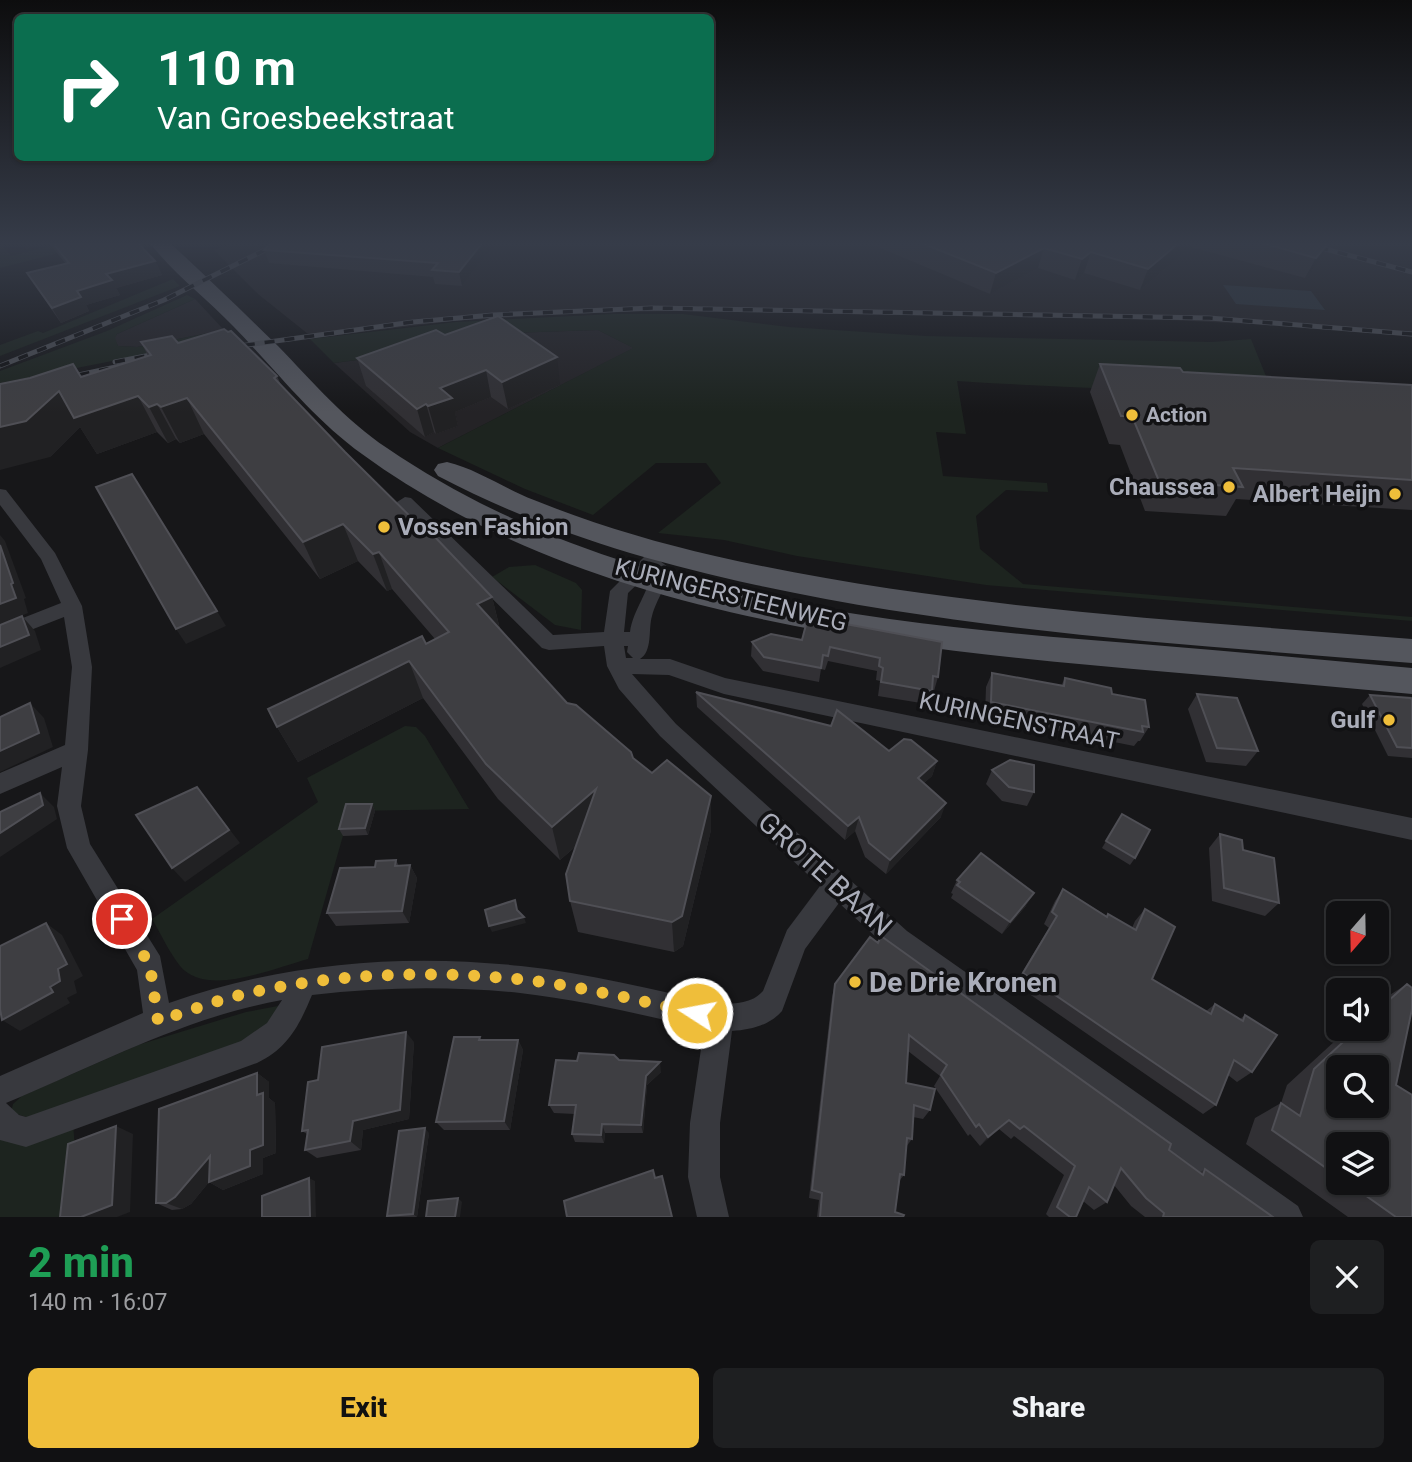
<!DOCTYPE html>
<html lang="en">
<head>
<meta charset="utf-8">
<style>
  body { margin:0; font-family:Roboto,sans-serif; background:#1e1f21; color:#f1f3f6; height:100vh; display:flex; flex-direction:column; font-size:26px; white-space:nowrap }
  * { box-sizing:border-box; margin:0 }
  p { font-size:23px; color:#9c9da0 }
  .icon { flex:none; width:38px; height:38px; fill:none; stroke:currentColor; stroke-width:2; stroke-linecap:round; stroke-linejoin:round }
  .map { position:relative; height:1217px; overflow:hidden }
  .sheet { display:flex; flex-direction:column; background:#111113; flex:1 }
  .sheet>* { flex:none }
  .top-card { position:absolute; left:14px; top:14px; width:700px; height:147px; border-radius:10px; box-shadow:0 2px 5px #0004,0 0 0 2px #303133; background:#0b6e4f; color:#fff; overflow:hidden }
  .needle { width:46px; rotate:200deg }
  .tools { position:absolute; left:1326px; top:901px; display:grid; gap:14px }
  .tools a { display:grid; place-items:center; width:63px; height:63px; border-radius:10px; background:#111113; box-shadow:0 2px 5px #0004,0 0 0 2px #303133; font-size:35px }
  .pin { position:absolute; display:grid; place-items:center; width:60px; height:60px; color:#fff; margin:-30px; border:4px solid #fff; border-radius:50%; box-shadow:0 2px 7px #0007 }
  .me { position:absolute; width:77px; margin:-38px; rotate:281deg; stroke-linejoin:round; filter:drop-shadow(0 0 5px #0008) }
  .turn { display:flex; align-items:center; gap:24px; height:147px; padding:0 28px; font-size:32px }
  .turn .icon { width:91px; height:91px; stroke-width:2.5 }
  .turn b { display:block; font-size:49px; line-height:60px }
  .round { display:grid; place-items:center; flex:none; width:74px; height:74px; border-radius:10px; background:#1e1f21 }
  .headline { display:flex; align-items:center; justify-content:space-between; height:119px; padding:0 28px }
  h1 { font-size:42px; font-weight:800; line-height:52px; color:#1e9e55 }
  .button { display:flex; gap:14px; margin-top:auto; padding:14px 28px }
  .button a { flex:1; height:80px; border-radius:10px; background:#efbe3a; color:#111; font-size:28px; font-weight:800; line-height:80px; text-align:center }
  .button a+a { background:#1e1f21; color:#f1f3f6 }
  .map>svg:first-child { display:block }
  .built { fill:#242326 }
  .green { fill:#1d241f }
  .water { fill:#2d353d }
  .lines { fill:none; stroke-linecap:round; stroke-linejoin:round }
  .minor { fill:#38393e; fill-rule:evenodd }
  .primary { fill:#54565d; fill-rule:evenodd }
  .rail-casing { stroke:#4b4d53; stroke-width:5 }
  .rail { stroke:#121214; stroke-width:3.5; stroke-dasharray:10; stroke-linecap:butt }
  .wall { fill:#313034; fill-rule:evenodd }
  .shaded-wall { fill:#212123 }
  .building { fill:#3e3e42; stroke:#4f4f55; stroke-width:2; fill-rule:evenodd }
  .route { stroke:#efbe3a; stroke-width:12; stroke-dasharray:0 21.6 }
  .poi-dot { fill:#efbe3a; stroke:#121214; stroke-width:2.5 }
  .labels { text-anchor:middle; dominant-baseline:central; stroke-width:7; stroke-linejoin:round; paint-order:stroke }
  .far-poi-label { font-size:21px; font-weight:bold; fill:#aaadb9; stroke:#121214; text-anchor:start }
  .poi-label { font-size:24px; font-weight:bold; fill:#aaadb9; stroke:#121214; text-anchor:end }
  .street-label { font-size:24px; fill:#aaadb9; stroke:#121214 }
  .near-street-label { font-size:28px; fill:#aaadb9; stroke:#121214 }
  .near-poi-label { font-size:28px; font-weight:bold; fill:#aaadb9; stroke:#121214; text-anchor:start }
</style>
</head>
<body>
<div class="map">
<svg width="1412" height="1217" viewBox="0 0 1412 1217">
  <rect width="100%" height="100%" fill="#171719"/>
  <g class="built">
    <path d="M235,242H1412V337L1291,326L1169,320L676,311L580,313L453,321L313,338L258,294L214,250Z"/>
    <path d="M195,299L224,330L137,347L118,346L114,338L117,334Z"/>
    <path d="M598,330L634,348L438,448L410,432L334,363L395,355L477,334Z"/>
  </g>
  <g class="green">
    <path d="M0,242L11,256L66,242L98,243L0,268Z"/>
    <path d="M173,279L180,286L0,356V345L38,331L43,333Z"/>
    <path d="M187,295L195,299L117,334L115,338L118,346L137,347L224,330L230,338L0,383V371L107,331Z"/>
    <path d="M613,314H683L789,327L926,336L1212,342L1251,339L1274,396C1168,390 1062,388 957,381L966,434L936,432L943,476L1047,483L1048,492L1006,490L976,516L980,549L1023,584L1412,617V621L986,585L797,556L724,540L658,533L721,483L706,463H656L593,515L525,489L438,448L633,348L598,330L477,334L395,355L334,363L310,339L456,322Z"/>
    <path d="M535,565L576,583L582,590L581,630L555,625L492,577L509,567Z"/>
    <path d="M405,726L416,727L425,736L469,809L350,811L308,959C274,968 207,998 180,966C169,952 161,934 152,919L318,802L307,778Z"/>
    <path d="M278,1006L276,1022L267,1033L35,1120L11,1112L13,1104L22,1096L138,1045L246,1012Z"/>
    <path d="M73,1122L75,1150L69,1217H0V1136Z"/>
  </g>
  <path class="water" d="M1223,285L1311,291L1325,310L1236,304Z"/>
  <g class="lines">
    <path class="minor" d="M0,489L6,490L55,553L82,606L92,667L88,750L81,806L90,844L160,956L169,1003C282,963 402,953 521,966C588,973 654,990 720,1004C737,1003 751,1004 763,991L787,930L820,886L660,736L619,689L607,666L604,646L549,650L542,648L399,506L397,502L405,497L411,498L553,635L604,632L610,591L653,548L659,546L668,552L660,561L668,567C668,587 657,597 652,616C648,629 653,651 640,659H670L725,678L1412,818V840L724,694L669,675L632,674L676,724L907,931L1298,1206L1303,1217H1260L889,949L839,903L805,949L782,1011C770,1025 751,1030 732,1031L720,1123V1177L729,1217H697L688,1177L690,1123L704,1029C643,1015 582,1000 520,993C451,986 381,987 312,995C299,1026 288,1048 257,1063L26,1147L0,1140V1076L143,1013L137,970L67,848L57,806L62,767L0,794V773L65,745L72,667L64,617L0,642V627L61,603L41,559L0,505ZM650,572C650,592 633,609 630,632H624L628,593ZM624,646H628L627,652L633,658H626ZM282,1000L267,1023L241,1041L26,1117L19,1115L6,1103C97,1065 183,1018 282,1000Z"/>
    <g class="primary">
      <path d="M149,242H169C206,276 242,311 278,346C313,382 345,420 387,448C609,600 893,625 1153,645C1240,652 1326,660 1412,668V694C1331,687 1250,679 1168,672C898,649 588,619 362,454C313,419 275,369 233,326C206,298 173,273 149,242Z"/>
      <path d="M447,462C477,469 505,489 534,500C593,524 654,542 715,556C944,608 1179,620 1412,639V663C1193,645 972,632 756,585C646,561 538,529 438,476L434,470L438,464Z"/>
    </g>
    <defs>
      <g id="rail">
        <path d="M1299,242L1412,272"/>
        <path d="M225,348L413,322L493,315L652,308L1209,318L1412,334"/>
        <path d="M115,362L166,352"/>
        <path d="M0,366L164,300L281,242"/>
        <path d="M60,379L125,365"/>
      </g>
    </defs>
    <use href="#rail" class="rail-casing"/>
    <use href="#rail" class="rail"/>
  </g>
  <g class="wall">
    <path d="M22,242H137L155,261L162,275L116,288L120,295L86,305L89,311L61,323L36,287L27,273L66,264L49,243L26,249Z"/>
    <path d="M273,242H496L462,286L435,284L433,277L269,263L264,250Z"/>
    <path d="M866,242H1329L1319,262L1305,278L1191,247L1140,290L1084,273L1075,280L1038,268L990,294Z"/>
    <path d="M445,335L560,385L508,409L491,397L455,412L458,426L436,434L434,432L425,437L366,386L357,358Z"/>
    <path d="M141,342L178,343L277,376L281,385L345,452L492,597L500,629L567,703L633,758L711,830L683,946L674,952L578,932L570,901L575,847L560,860L498,799L423,698L298,762L277,727L435,639L392,589L387,591L358,561L320,579L204,434L180,443L176,439L168,443L157,432L97,454L80,427L50,457L81,377L148,356Z"/>
    <path d="M1100,364L1183,372L1412,385V510L1236,499L1226,516L1145,511L1120,445L1109,444L1090,392Z"/>
    <path d="M808,617L938,677L934,691L932,690L927,704L878,696L880,681L876,680L877,671L828,661L825,670L821,669L819,682L763,671L751,656L752,642L802,640Z"/>
    <path d="M992,673L1061,686L1065,678L1112,694L1149,727L1140,741H1138L1134,746L985,716L986,687Z"/>
    <path d="M696,692L889,751L937,761L932,776L924,783L941,817L886,874L865,857L855,831L845,840L697,707Z"/>
    <path d="M1197,694L1258,751L1246,766L1206,762L1188,709Z"/>
    <path d="M1370,695L1412,700V758L1388,756L1362,704Z"/>
    <path d="M992,770L1034,792L1027,806L1002,801L986,784Z"/>
    <path d="M372,804L375,811L368,835L343,836L339,829Z"/>
    <path d="M1118,821L1135,858L1130,865L1102,848Z"/>
    <path d="M1220,834L1243,850L1279,903L1265,916L1212,901L1209,848Z"/>
    <path d="M396,860L399,866L410,865L417,878L409,923L336,926L327,913L375,867Z"/>
    <path d="M957,880L1026,906L1002,934L951,898L953,894L951,893Z"/>
    <path d="M1063,889L1107,916L1132,928L1135,921L1145,909L1152,979L1206,1011L1215,1004L1240,1019L1245,1015L1252,1072L1237,1082L1228,1075L1216,1105L1203,1114L1015,984L1049,928L1044,924L1055,901Z"/>
    <path d="M835,984L1169,1150L1200,1172L1205,1169L1273,1217H1145L1131,1206L1114,1185L1107,1202L1094,1210L1083,1201L1076,1217H1049L1046,1214L1064,1175L1014,1136L1011,1139L999,1129L980,1146L970,1134L968,1136L934,1086L940,1076L908,1051L906,1083L930,1110L923,1119L913,1117L912,1139L906,1147L904,1175L900,1180L895,1212L903,1217H817L819,1200L809,1198L832,997Z"/>
    <path d="M1407,984L1396,1085L1412,1217H1348L1246,1144L1255,1118L1281,1103L1287,1085L1348,1029H1377V1003ZM1339,1144L1377,1183H1339Z"/>
    <path d="M480,1037L481,1040H518L523,1050L510,1130H444L436,1122Z"/>
    <path d="M414,1042L409,1119L363,1130L361,1150L317,1158L305,1150L307,1134L302,1131L318,1080Z"/>
    <path d="M619,1060L661,1072L647,1085L643,1133H605L604,1143L575,1142L572,1134L575,1114L554,1113L549,1105L577,1061Z"/>
    <path d="M257,1073L269,1082V1098L275,1103L276,1153L263,1158V1174L223,1190L209,1182L191,1204L182,1209L172,1210L156,1203Z"/>
    <path d="M429,1133L417,1217H389L387,1216Z"/>
  </g>
  <g class="shaded-wall">
    <path d="M23,242H49V243L26,249Z"/>
    <path d="M483,242H496L462,286L459,272Z"/>
    <path d="M1180,242H1192L1191,247L1140,290L1148,269Z"/>
    <path d="M1329,242L1319,262L1305,278L1316,258Z"/>
    <path d="M1044,248L1038,268L990,294L996,273Z"/>
    <path d="M1091,252L1084,273L1075,280L1082,259Z"/>
    <path d="M155,261L162,275L116,288L120,295L86,305L89,311L61,323L52,308L77,291L106,274Z"/>
    <path d="M557,357L560,385L508,409L502,382Z"/>
    <path d="M486,370L491,397L455,412L458,426L436,434L428,406L440,388Z"/>
    <path d="M59,391L138,396L157,432L97,454L80,427L50,457L0,470V427Z"/>
    <path d="M187,398L204,434L180,443L161,407Z"/>
    <path d="M157,404L176,439L168,443L149,407Z"/>
    <path d="M426,404L434,432L425,437L417,409Z"/>
    <path d="M343,524L358,561L320,579L303,542Z"/>
    <path d="M0,535L5,541L26,598L24,599L28,613L0,625Z"/>
    <path d="M379,552L392,589L387,591L373,554Z"/>
    <path d="M492,597L501,634L477,604Z"/>
    <path d="M217,611L226,626L186,644L176,629Z"/>
    <path d="M22,616L35,631L41,650L0,668V647Z"/>
    <path d="M409,661L423,698L298,762L277,727Z"/>
    <path d="M30,703L44,718L53,747L0,772V751Z"/>
    <path d="M937,761L932,776L914,792L918,778Z"/>
    <path d="M197,787L240,843L185,882L172,868Z"/>
    <path d="M596,789L601,824L560,860L552,827Z"/>
    <path d="M40,793L54,807L57,819L0,857V833Z"/>
    <path d="M711,796V830L683,946L674,952L672,922Z"/>
    <path d="M946,803L941,817L886,874L890,860Z"/>
    <path d="M372,804L375,811L368,835L365,828Z"/>
    <path d="M859,817L855,831L845,840L848,826Z"/>
    <path d="M410,865L417,878L409,923L402,911Z"/>
    <path d="M1034,893L1026,906L1002,934L1010,922Z"/>
    <path d="M524,917L526,923L492,932L489,926Z"/>
    <path d="M46,923L62,935L83,976L74,981L77,993L67,998L70,1003L20,1031L2,1020L50,987Z"/>
    <path d="M406,1032L414,1042L409,1119L363,1130L361,1150L350,1141L353,1121Z"/>
    <path d="M518,1040L523,1050L510,1130L504,1121Z"/>
    <path d="M660,1062L661,1072L647,1085L643,1133L641,1125L646,1076Z"/>
    <path d="M257,1073L269,1082V1098L275,1103L276,1153L263,1158V1174L223,1190L209,1182L191,1204L182,1209L166,1203L210,1156L250,1150L257,1095Z"/>
    <path d="M1009,1120L999,1129L980,1146L988,1137Z"/>
    <path d="M602,1124L605,1133L604,1143L601,1135Z"/>
    <path d="M116,1126L133,1134L130,1212L117,1217H81Z"/>
    <path d="M425,1128L429,1133L417,1217L413,1214Z"/>
    <path d="M309,1178L315,1181L316,1217H310Z"/>
    <path d="M458,1198L462,1202L460,1217H455Z"/>
  </g>
  <g class="building">
    <path d="M52,242H137L155,261L106,274L112,280L77,291L81,297L52,308L27,273L69,263Z"/>
    <path d="M273,242H483L459,272L432,270L438,263L264,250Z"/>
    <path d="M919,242H1180L1148,269L1091,252L1082,259L1044,248L996,273Z"/>
    <path d="M1258,242H1329L1316,258Z"/>
    <path d="M498,316L557,357L502,382L486,370L440,388L452,398L428,406L426,404L417,409L357,358L436,330L445,335Z"/>
    <path d="M224,329L228,332L231,331L277,376L274,378L345,452L431,537L434,536L492,597L477,604L567,703L576,705L631,752L633,758L652,773L667,760L711,796L682,916L672,922L570,901L566,874L596,789L552,827L486,764L409,661L277,727L268,709L422,636L426,644L449,632L379,552L373,554L343,524L303,542L187,398L161,407L157,404L149,407L138,396L74,418L59,391L26,421L0,427V384L30,378L73,364L81,377L151,355L141,342L172,336L178,343Z"/>
    <path d="M1100,364L1180,368L1183,372L1412,385V480L1233,468L1243,487L1159,481L1132,416H1121Z"/>
    <path d="M132,474L217,611L176,629L96,487Z"/>
    <path d="M0,545L13,583L11,584L16,598L0,604Z"/>
    <path d="M22,616L29,635L0,647V625Z"/>
    <path d="M808,617L942,642L938,677L933,676L932,691L881,682L883,668L879,666L880,658L830,647L828,656L823,655L821,668L764,657L752,642L771,634L802,640Z"/>
    <path d="M992,673L1064,686L1065,678L1111,688L1112,694L1145,700L1149,727L1142,726L1143,732L991,702Z"/>
    <path d="M696,692L831,726L837,710L889,751L904,739L911,740L937,761L918,778L946,803L890,860L869,843L859,817L848,826Z"/>
    <path d="M1197,694L1237,698L1258,751L1217,748Z"/>
    <path d="M1370,695L1411,698L1412,700V748L1397,747Z"/>
    <path d="M30,703L39,733L0,751V717Z"/>
    <path d="M1010,760L1034,765V792L1009,787L992,770Z"/>
    <path d="M197,787L229,830L172,868L136,815Z"/>
    <path d="M40,793L43,805L0,833V812Z"/>
    <path d="M346,804H372L365,828L339,829Z"/>
    <path d="M1122,814L1150,830L1135,858L1106,841Z"/>
    <path d="M1220,834L1242,840L1243,850L1274,858L1279,903L1224,888Z"/>
    <path d="M981,853L1034,893L1010,922L957,885L960,882L957,880Z"/>
    <path d="M396,860L395,866L410,865L402,911L327,913L340,868L375,867L376,861Z"/>
    <path d="M1063,889L1107,917L1108,914L1136,930L1145,909L1175,927L1152,979L1211,1014L1215,1004L1243,1021L1245,1015L1277,1035L1252,1072L1234,1060L1216,1105L1023,973L1057,916L1052,912Z"/>
    <path d="M515,900L517,910L524,917L489,926L485,910Z"/>
    <path d="M46,923L67,964L58,969L60,981L50,987L53,992L2,1020L0,1009V946Z"/>
    <path d="M881,936L1171,1144L1169,1150L1203,1175L1205,1169L1273,1217H1163L1164,1213L1146,1198L1121,1168L1107,1202L1089,1187L1076,1217H1070L1057,1207L1075,1166L1024,1126L1020,1129L1009,1120L988,1137L979,1124L976,1127L941,1075L947,1065L909,1035L906,1083L935,1089L930,1110L914,1105L912,1139L907,1138L904,1175L900,1174L895,1212L904,1215L903,1217H820L822,1193L812,1190L835,984L870,937L878,943Z"/>
    <path d="M1407,984L1412,988V1009L1396,1085L1412,1095V1217H1396L1348,1183H1377V1144H1339V1177L1272,1130L1281,1103L1300,1116L1314,1069L1357,1029H1377V1011ZM1339,1068H1377V1106H1339Z"/>
    <path d="M406,1032L400,1110L353,1121L350,1141L305,1150L308,1130L302,1131L308,1082L318,1080L322,1047Z"/>
    <path d="M454,1037H480L479,1040H518L504,1121L436,1122Z"/>
    <path d="M579,1053L614,1055L619,1060L660,1062L646,1076L641,1125L602,1124L601,1135L572,1134L576,1105H549L556,1060L577,1061Z"/>
    <path d="M257,1073V1095L263,1093V1145L250,1150V1166L209,1182L210,1156L175,1197L166,1203H156L159,1109Z"/>
    <path d="M116,1126L112,1205L81,1217H60L68,1144Z"/>
    <path d="M425,1128L413,1214L387,1216L399,1131Z"/>
    <path d="M653,1170L655,1178L662,1176L672,1217H567L564,1201Z"/>
    <path d="M309,1178L310,1217H262V1196Z"/>
    <path d="M458,1198L455,1217H426L428,1201Z"/>
  </g>
  <linearGradient id="sky" x2="0" y2="1"><stop stop-color="#0d0d0e"/><stop offset="0.59" stop-color="#363c49"/><stop offset="1" stop-color="#363c49" stop-opacity="0"/></linearGradient>
  <rect width="1412" height="413" fill="url(#sky)"/>
  <g class="lines">
    <path class="route" d="M122,919L150,966L158,1021C190,1011 222,998 254,992C331,975 415,971 493,977C561,981 630,999 697,1013"/>
  </g>
  <g class="poi-dot">
    <circle cx="1132" cy="415" r="7"/>
    <circle cx="1229" cy="487" r="7"/>
    <circle cx="1395" cy="494" r="7"/>
    <circle cx="384" cy="527" r="7"/>
    <circle cx="1389" cy="720" r="7"/>
    <circle cx="855" cy="982" r="7"/>
  </g>
  <g class="labels">
    <g class="far-poi-label">
      <text x="1146" y="415">Action</text>
    </g>
    <g class="poi-label">
      <text x="1215" y="487">Chaussea</text>
      <text x="1381" y="494">Albert Heijn</text>
      <text x="398" y="527" text-anchor="start">Vossen Fashion</text>
      <text x="1375" y="720">Gulf</text>
    </g>
    <g class="street-label">
      <text transform="translate(731 595) rotate(14)">KURINGERSTEENWEG</text>
      <text transform="translate(1019 721) rotate(12)">KURINGENSTRAAT</text>
    </g>
    <g class="near-street-label">
      <text transform="translate(825 874) rotate(42)">GROTE BAAN</text>
    </g>
    <g class="near-poi-label">
      <text x="869" y="982">De Drie Kronen</text>
    </g>
  </g>
</svg>
<div class="tools">
<a><svg class="needle" viewBox="-14 -14 28 28"><path d="M0-13l5 13h-10z" fill="#e53935"/><path d="M0 13l5-13h-10z" fill="#9c9da0"/></svg></a>
<a><svg class="icon" aria-label="sound" viewBox="0 0 24 24"><path d="M4 9h4l5-4v14l-5-4H4zM17 9q2 3 0 6"/></svg></a>
<a><svg class="icon" aria-label="search" viewBox="0 0 24 24"><circle cx="10" cy="10" r="6"/><path d="M15 15l6 6"/></svg></a>
<a><svg class="icon" aria-label="layers" viewBox="0 0 24 24"><path d="M12 4l9 5-9 5-9-5zM3 14l9 5 9-5"/></svg></a>
</div>
<div class="pin" style="left:122px;top:919px;background:#d93025"><svg class="icon" aria-label="arrive" viewBox="0 0 24 24"><path d="M6 21V4h12l-3 4 3 4H6"/></svg></div>
<svg class="me" style="left:697px;top:1013px" viewBox="-20 -20 40 40"><circle r="17" fill="#efbe3a" stroke="#fff" stroke-width="3"/><path d="M0-11L8 9 0 5-8 9z" fill="#fff"/></svg>
<div class="top-card">
<div class="turn"><svg class="icon" aria-label="right" viewBox="0 0 24 24"><path d="M7 20v-9h11M14 6l5 5-5 5"/></svg><div><b>110 m</b>Van Groesbeekstraat</div></div>
</div>
</div>
<section class="sheet">
<div class="headline"><div><h1>2 min</h1><p>140 m · 16:07</p></div><a class="round"><svg class="icon" aria-label="close" viewBox="0 0 24 24"><path d="M6 6l12 12M18 6L6 18"/></svg></a></div>
<div class="button"><a>Exit</a><a>Share</a></div>
</section>
</body>
</html>
